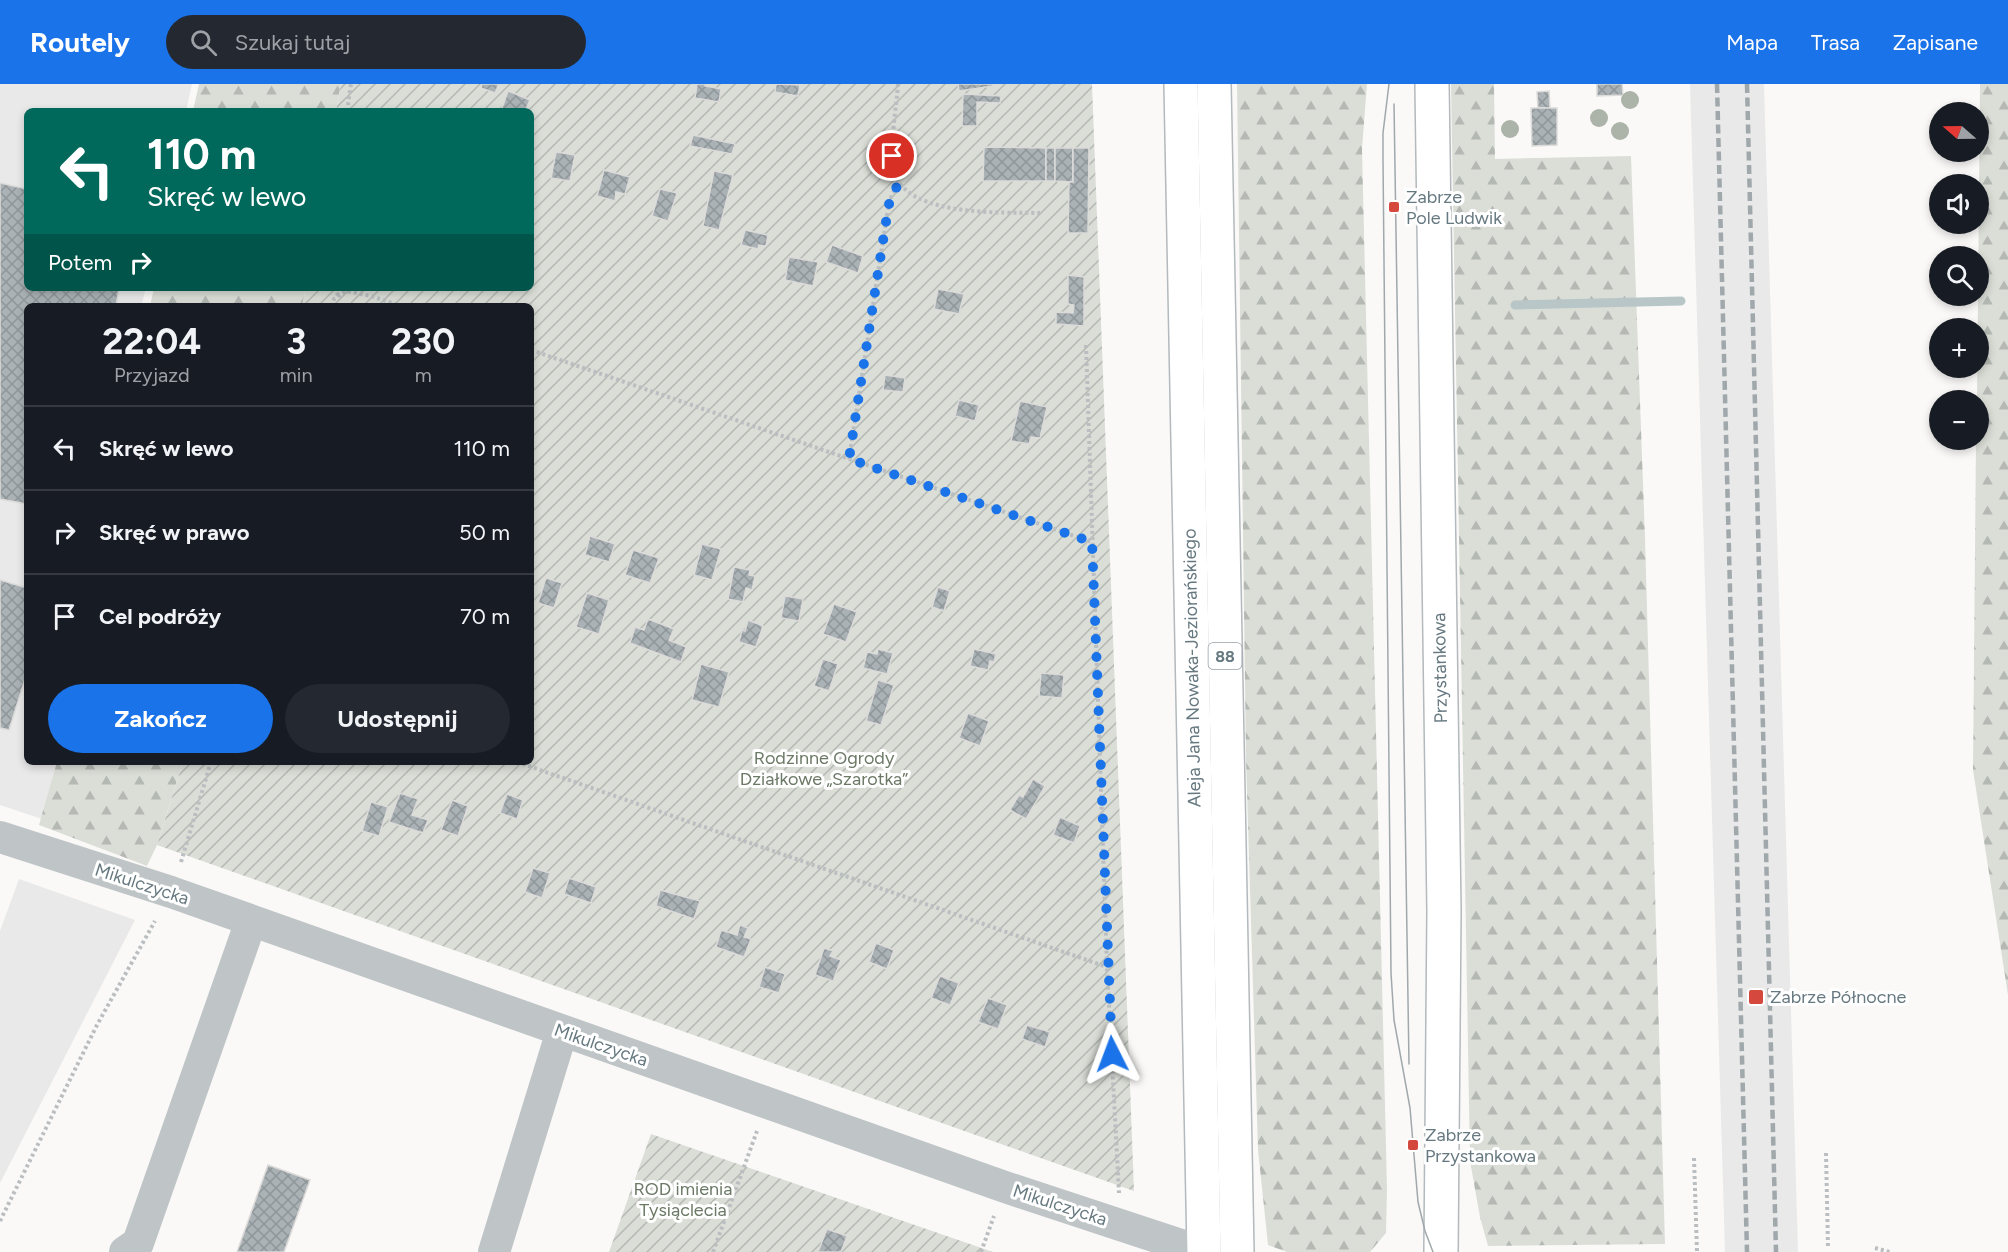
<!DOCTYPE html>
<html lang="pl">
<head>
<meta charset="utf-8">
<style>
  body { margin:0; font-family:Figtree,sans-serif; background:#242831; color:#f1f3f6; height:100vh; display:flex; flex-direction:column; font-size:22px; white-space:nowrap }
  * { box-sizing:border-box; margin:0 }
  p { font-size:20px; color:#9ea1a6 }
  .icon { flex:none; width:33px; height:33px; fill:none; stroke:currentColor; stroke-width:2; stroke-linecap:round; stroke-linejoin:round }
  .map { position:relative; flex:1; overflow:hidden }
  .panel { position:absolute; left:24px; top:219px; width:510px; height:462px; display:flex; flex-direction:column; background:#171b24; border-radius:9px; box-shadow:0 3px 9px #0003 }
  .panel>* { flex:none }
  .banner { position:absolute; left:24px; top:24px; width:510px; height:183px; border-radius:9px; box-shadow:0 3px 9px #0003; background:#00695c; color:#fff; overflow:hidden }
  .needle { width:39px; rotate:290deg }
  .fabs { position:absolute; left:1929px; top:18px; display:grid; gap:12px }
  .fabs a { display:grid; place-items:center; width:60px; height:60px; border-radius:50%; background:#171b24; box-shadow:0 3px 9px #0003; font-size:30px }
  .pin { position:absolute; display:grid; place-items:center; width:51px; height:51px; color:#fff; margin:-26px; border:3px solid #fff; border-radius:50%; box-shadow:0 2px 6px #0007 }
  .me { position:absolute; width:66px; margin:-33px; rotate:357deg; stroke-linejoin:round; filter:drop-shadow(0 0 4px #0008) }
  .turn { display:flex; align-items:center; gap:21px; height:126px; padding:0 24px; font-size:27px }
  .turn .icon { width:78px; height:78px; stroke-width:2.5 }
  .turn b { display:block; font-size:42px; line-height:51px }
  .then { display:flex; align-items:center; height:57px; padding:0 24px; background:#0003; gap:12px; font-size:22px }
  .eta { display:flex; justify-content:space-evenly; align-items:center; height:102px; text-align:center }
  .eta b { font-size:36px; font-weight:700; line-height:42px }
  .button { display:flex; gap:12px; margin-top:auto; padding:12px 24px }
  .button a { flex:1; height:69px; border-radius:36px; background:#1a73e8; color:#fff; font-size:24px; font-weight:700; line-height:69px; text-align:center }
  .button a+a { background:#242831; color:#f1f3f6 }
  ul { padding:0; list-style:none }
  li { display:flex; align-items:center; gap:18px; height:84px; padding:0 24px; border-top:2px solid #363941 }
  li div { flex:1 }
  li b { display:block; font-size:22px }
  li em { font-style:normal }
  header { display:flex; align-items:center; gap:36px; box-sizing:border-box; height:84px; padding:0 30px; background:#1a73e8; color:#fff }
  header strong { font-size:28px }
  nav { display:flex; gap:33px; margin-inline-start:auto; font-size:21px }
  .search { width:420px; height:54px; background:#242831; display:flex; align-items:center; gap:15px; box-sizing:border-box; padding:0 21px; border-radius:33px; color:#9ea1a6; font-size:22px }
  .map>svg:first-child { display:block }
  .built { fill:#e8e9e8 }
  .forest { fill:url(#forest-firs) }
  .garden { fill:url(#garden-furrows) }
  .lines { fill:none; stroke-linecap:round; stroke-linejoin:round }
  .stream { stroke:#b8c6c8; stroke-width:9 }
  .building { fill:url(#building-cross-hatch); stroke:#dcdbda; stroke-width:1.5 }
  .major-casing { stroke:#b3b9bc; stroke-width:36 }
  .path { stroke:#babec0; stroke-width:4; stroke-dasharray:3 3; stroke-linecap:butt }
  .minor { stroke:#bfc5c7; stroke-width:32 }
  .major { stroke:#fff; stroke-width:33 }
  .tram { stroke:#a0a8ac; stroke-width:1.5 }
  .rail { stroke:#a0a8ac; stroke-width:4.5; stroke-dasharray:9 4.5; stroke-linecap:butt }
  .tree { fill:#acb3a8 }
  .route { stroke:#1a73e8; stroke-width:10; stroke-dasharray:0 18 }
  .poi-dot { fill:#d4483d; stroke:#fff; stroke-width:2 }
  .labels { text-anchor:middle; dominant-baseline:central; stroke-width:6; stroke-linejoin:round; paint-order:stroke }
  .shield { fill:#fff; stroke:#95a1a6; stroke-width:1.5 }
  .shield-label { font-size:16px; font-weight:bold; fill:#677980 }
  .poi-label { font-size:18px; fill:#677980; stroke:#fff; text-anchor:start }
  .street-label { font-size:18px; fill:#677980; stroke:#fff }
  .park-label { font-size:18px; fill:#6c7966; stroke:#fff }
</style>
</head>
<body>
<header>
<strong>Routely</strong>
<div class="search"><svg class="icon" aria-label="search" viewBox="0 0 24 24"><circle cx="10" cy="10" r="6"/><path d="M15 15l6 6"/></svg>Szukaj tutaj</div>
<nav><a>Mapa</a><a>Trasa</a><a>Zapisane</a></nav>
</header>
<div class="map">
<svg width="2008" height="1168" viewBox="0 0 2008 1168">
  <defs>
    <pattern id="forest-firs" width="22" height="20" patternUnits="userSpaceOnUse" patternTransform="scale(1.5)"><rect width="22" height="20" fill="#dbded7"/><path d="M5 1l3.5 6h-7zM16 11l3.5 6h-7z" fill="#b5b9b4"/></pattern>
    <pattern id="garden-furrows" width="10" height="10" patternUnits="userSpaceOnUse" patternTransform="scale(1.5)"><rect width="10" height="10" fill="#dbded7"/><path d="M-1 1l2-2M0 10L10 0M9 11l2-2" fill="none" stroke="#b5b9b4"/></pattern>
    <pattern id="building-cross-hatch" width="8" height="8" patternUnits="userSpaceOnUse" patternTransform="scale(1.5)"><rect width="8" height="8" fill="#aab2b6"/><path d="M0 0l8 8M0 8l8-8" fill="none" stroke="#8e9699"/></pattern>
  </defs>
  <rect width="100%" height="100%" fill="#faf9f8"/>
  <g class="built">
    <path d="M0,0H192L186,27H27V204H146L141,222H27V678H73L54,739L0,721Z"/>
    <path d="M1690,0H1764L1798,1168H1725Z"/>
    <path d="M19,795L135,836L0,1099V847Z"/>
  </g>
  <g class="forest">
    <path d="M199,0H341L336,27H193Z"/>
    <path d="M1237,0H1367L1362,65L1387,1105L1386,1149L1370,1168H1287L1268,1161L1258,1066L1246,674Z"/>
    <path d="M1451,0H1494L1495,75L1631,72L1645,454L1665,1160L1488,1162L1480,1133L1470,1077Z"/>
    <path d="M1980,0H2008V911L1973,686L1976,356H1978V316H1977Z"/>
    <path d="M154,204H306L302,222H150Z"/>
    <path d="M57,678H183L157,761L147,782L39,741Z"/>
  </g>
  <g class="garden">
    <path d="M341,0H1092L1134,1107L157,761L183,678H531V222H302L306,204H531V27H336Z"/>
    <path d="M651,1050L993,1168H609Z"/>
  </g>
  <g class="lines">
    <path class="stream" d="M1515,221L1681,217"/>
  </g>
  <g class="building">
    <path d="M482,0H499L495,9L481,4Z"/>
    <path d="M697,0H705V2L721,5L719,18L695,14Z"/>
    <path d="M776,0L800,1L798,12L775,8Z"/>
    <path d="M958,0H993V2L959,7Z"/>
    <path d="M1597,0H1622L1623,11L1597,12Z"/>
    <path d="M508,7L530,16L525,27H501Z"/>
    <path d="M1549,7L1550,24H1538L1537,8Z"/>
    <path d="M963,10L1001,12L1000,19L977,18V42H962Z"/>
    <path d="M1531,24H1557V61L1532,62Z"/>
    <path d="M693,51L735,60L732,70L690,62Z"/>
    <path d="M984,63L1046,64V97H983Z"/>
    <rect x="1046" y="64" width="9" height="33"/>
    <path d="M1055,64H1073V98L1055,97Z"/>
    <path d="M1073,64H1089L1088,149H1068L1069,98H1073Z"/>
    <path d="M556,68L575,71L570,97L551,94Z"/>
    <path d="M604,86L630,93L625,110L616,108L615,117L597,112Z"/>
    <path d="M714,87L733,91L719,146L703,142Z"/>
    <path d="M0,99L27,105V204H119L116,222H27V420L0,415Z"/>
    <path d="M660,105L677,109L668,137L652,132Z"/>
    <path d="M745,146L768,151L766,162L759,161L758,165L741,161Z"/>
    <path d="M832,161L863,172L858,189L826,178Z"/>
    <path d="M789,173L818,178L813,202L785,196Z"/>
    <path d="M1068,191L1084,193V242L1056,240V228L1073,229L1074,221L1068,220Z"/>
    <path d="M938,205L964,210L959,230L934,225Z"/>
    <path d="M885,291L905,294L903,308L883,306Z"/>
    <path d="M959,316L979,321L975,337L955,332Z"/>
    <path d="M1020,317L1047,323L1040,354L1031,353L1029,360L1011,357Z"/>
    <path d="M590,452L615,460L609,478L585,471Z"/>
    <path d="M702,460L721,465L712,496L694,491Z"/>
    <path d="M633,466L659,474L650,499L625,491Z"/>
    <path d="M734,483L750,486L749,491L755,492L752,506L746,504L743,518L728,515Z"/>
    <path d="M546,494L562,499L554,524L538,519Z"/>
    <path d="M0,496L27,504V589L9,646L0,644Z"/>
    <path d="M938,503L950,507L944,527L932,523Z"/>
    <path d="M587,509L609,516L599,550L576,543Z"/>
    <path d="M785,512L803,515L799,537L781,534Z"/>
    <path d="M834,520L857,528L846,558L823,550Z"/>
    <path d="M648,535L674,545L669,556L686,563L681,578L630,559L635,543L644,546Z"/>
    <path d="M748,536L763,542L756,563L739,558L742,546L745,547Z"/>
    <path d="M878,565L893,569L887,590L863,584L867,568L877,570Z"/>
    <path d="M974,565L996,570L994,578L990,577L988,586L970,582Z"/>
    <path d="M823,575L838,580L829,607L814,602Z"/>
    <path d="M701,580L729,588L719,623L692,616Z"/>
    <path d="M1041,589L1064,591L1062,614L1039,612Z"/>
    <path d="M878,596L894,601L881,641L866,637Z"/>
    <path d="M968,629L989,637L980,662L959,654Z"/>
    <path d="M1033,695L1045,702L1026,735L1010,726L1019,711L1023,713Z"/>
    <path d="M400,709L418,715L412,731L428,736L423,749L389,738Z"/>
    <path d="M507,710L523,716L517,735L500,729Z"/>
    <path d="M452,716L468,722L458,752L441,746Z"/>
    <path d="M371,718L388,723L379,752L362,747Z"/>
    <path d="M1060,733L1080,742L1074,759L1053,751Z"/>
    <path d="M533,784L550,789L542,814L525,808Z"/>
    <path d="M569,794L596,803L591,819L564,810Z"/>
    <path d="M660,806L700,817L694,835L656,822Z"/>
    <path d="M740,841L748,844L744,853L751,855L744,873L716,863L721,846L737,851Z"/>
    <path d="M876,859L894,866L887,885L869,878Z"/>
    <path d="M824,864L833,867L830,872L841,876L833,897L815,891Z"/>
    <path d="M765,883L785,890L779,909L759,903Z"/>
    <path d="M940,892L959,899L950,921L931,914Z"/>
    <path d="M988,914L1007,921L998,945L978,938Z"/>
    <path d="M1027,941L1050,948L1045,963L1022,955Z"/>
    <path d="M268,1081L310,1096L284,1168H237Z"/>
    <path d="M827,1145L847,1152L841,1168H818Z"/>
  </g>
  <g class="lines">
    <defs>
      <g id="major">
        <path d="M1181,0L1204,1168"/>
        <path d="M1214,0L1237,1168"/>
        <path d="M1432,0L1444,827L1441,1168"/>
      </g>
    </defs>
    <use href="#major" class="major-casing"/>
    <g class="path">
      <path d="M898,0C897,20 887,76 895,92C914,133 1002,128 1040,129"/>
      <path d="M347,27L351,0"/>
      <path d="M333,204L339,212"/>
      <path d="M331,222L334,215L346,207L371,212L401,222"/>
      <path d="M1086,261L1107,883L1119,1109"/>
      <path d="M531,266L1092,458"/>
      <path d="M849,375L885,144C888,128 888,109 901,99"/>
      <path d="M517,678L1107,883"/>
      <path d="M181,778L211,678"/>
      <path d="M1826,1069L1828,1164"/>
      <path d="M1694,1074L1697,1168"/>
      <path d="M0,1137L97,941L155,837"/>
      <path d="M1875,1164L1890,1168"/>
      <path d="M713,1168L757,1047"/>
      <path d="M981,1168L994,1132"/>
    </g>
    <g class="minor">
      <path d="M0,753L171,808L1005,1103L1202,1168"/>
      <path d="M125,1168L138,1159L251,837"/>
      <path d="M494,1168L562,947"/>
    </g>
    <use href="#major" class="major"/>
    <g class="tram">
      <path d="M1389,0L1383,49V76L1391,889L1394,936L1410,1024L1418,1118L1425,1147L1433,1168"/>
      <path d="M1394,20L1409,980"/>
    </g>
    <g class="rail">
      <path d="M1717,0L1747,1168"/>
      <path d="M1747,0L1776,1168"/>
    </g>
  </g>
  <g class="tree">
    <circle cx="1630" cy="16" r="9"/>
    <circle cx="1599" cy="34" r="9"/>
    <circle cx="1510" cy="45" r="9"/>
    <circle cx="1620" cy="47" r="9"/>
  </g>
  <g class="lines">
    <path class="route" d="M892,72L895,92L901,99C888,109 888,128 885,144L849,375L1092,458L1112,970"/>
  </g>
  <g class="poi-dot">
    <rect x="1388" y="117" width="12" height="12" rx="3"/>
    <rect x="1748" y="905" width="16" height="16" rx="3"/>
    <rect x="1407" y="1055" width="12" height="12" rx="3"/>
  </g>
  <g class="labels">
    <rect class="shield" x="1208.5" y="559" width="33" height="26" rx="4.5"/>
    <g class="shield-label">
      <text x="1225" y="572">88</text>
    </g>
    <g class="poi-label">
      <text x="1406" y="113">Zabrze<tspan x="1406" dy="21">Pole Ludwik</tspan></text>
      <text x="1770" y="913">Zabrze Północne</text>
      <text x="1425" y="1051">Zabrze<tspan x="1425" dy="21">Przystankowa</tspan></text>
    </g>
    <g class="street-label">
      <text transform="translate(1192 584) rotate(-91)">Aleja Jana Nowaka-Jeziorańskiego</text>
      <text transform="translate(1440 584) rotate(-91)">Przystankowa</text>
      <text transform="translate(142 800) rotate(18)">Mikulczycka</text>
      <text transform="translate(601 961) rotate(19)">Mikulczycka</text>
      <text transform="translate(1060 1121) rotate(18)">Mikulczycka</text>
    </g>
    <g class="park-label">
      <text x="824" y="674">Rodzinne Ogrody<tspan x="824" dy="21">Działkowe „Szarotka”</tspan></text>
      <text x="683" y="1105">ROD imienia<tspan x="683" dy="21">Tysiąclecia</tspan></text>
    </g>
  </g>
</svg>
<div class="fabs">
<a><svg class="needle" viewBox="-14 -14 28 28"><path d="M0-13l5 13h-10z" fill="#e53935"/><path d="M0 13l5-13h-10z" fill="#9ea1a6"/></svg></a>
<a><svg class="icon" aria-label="sound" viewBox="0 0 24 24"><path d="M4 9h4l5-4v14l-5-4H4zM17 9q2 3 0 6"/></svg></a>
<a><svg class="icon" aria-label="search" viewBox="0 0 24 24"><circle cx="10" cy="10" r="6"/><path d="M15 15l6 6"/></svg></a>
<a>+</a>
<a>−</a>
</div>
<div class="pin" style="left:892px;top:72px;background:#d93025"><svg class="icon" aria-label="arrive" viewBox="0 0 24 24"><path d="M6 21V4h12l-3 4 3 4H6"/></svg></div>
<svg class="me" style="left:1112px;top:970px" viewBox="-20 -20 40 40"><path d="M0-17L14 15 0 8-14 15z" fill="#1a73e8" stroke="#fff" stroke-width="4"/></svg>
<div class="banner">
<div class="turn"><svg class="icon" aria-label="left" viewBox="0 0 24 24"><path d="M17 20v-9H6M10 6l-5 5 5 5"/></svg><div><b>110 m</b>Skręć w lewo</div></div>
<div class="then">Potem<svg class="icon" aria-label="right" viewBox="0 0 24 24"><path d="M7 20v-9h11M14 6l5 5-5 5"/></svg></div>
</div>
<section class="panel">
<div class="eta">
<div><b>22:04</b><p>Przyjazd</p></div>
<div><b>3</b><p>min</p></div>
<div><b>230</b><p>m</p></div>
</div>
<ul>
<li><svg class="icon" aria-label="left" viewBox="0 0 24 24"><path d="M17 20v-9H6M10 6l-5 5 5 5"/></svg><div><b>Skręć w lewo</b></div><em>110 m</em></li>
<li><svg class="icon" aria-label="right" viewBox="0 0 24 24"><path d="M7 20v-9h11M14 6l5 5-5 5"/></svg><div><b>Skręć w prawo</b></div><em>50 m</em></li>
<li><svg class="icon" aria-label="arrive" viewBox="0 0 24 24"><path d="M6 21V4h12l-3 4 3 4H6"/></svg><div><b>Cel podróży</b></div><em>70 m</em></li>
</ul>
<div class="button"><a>Zakończ</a><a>Udostępnij</a></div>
</section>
</div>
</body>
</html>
